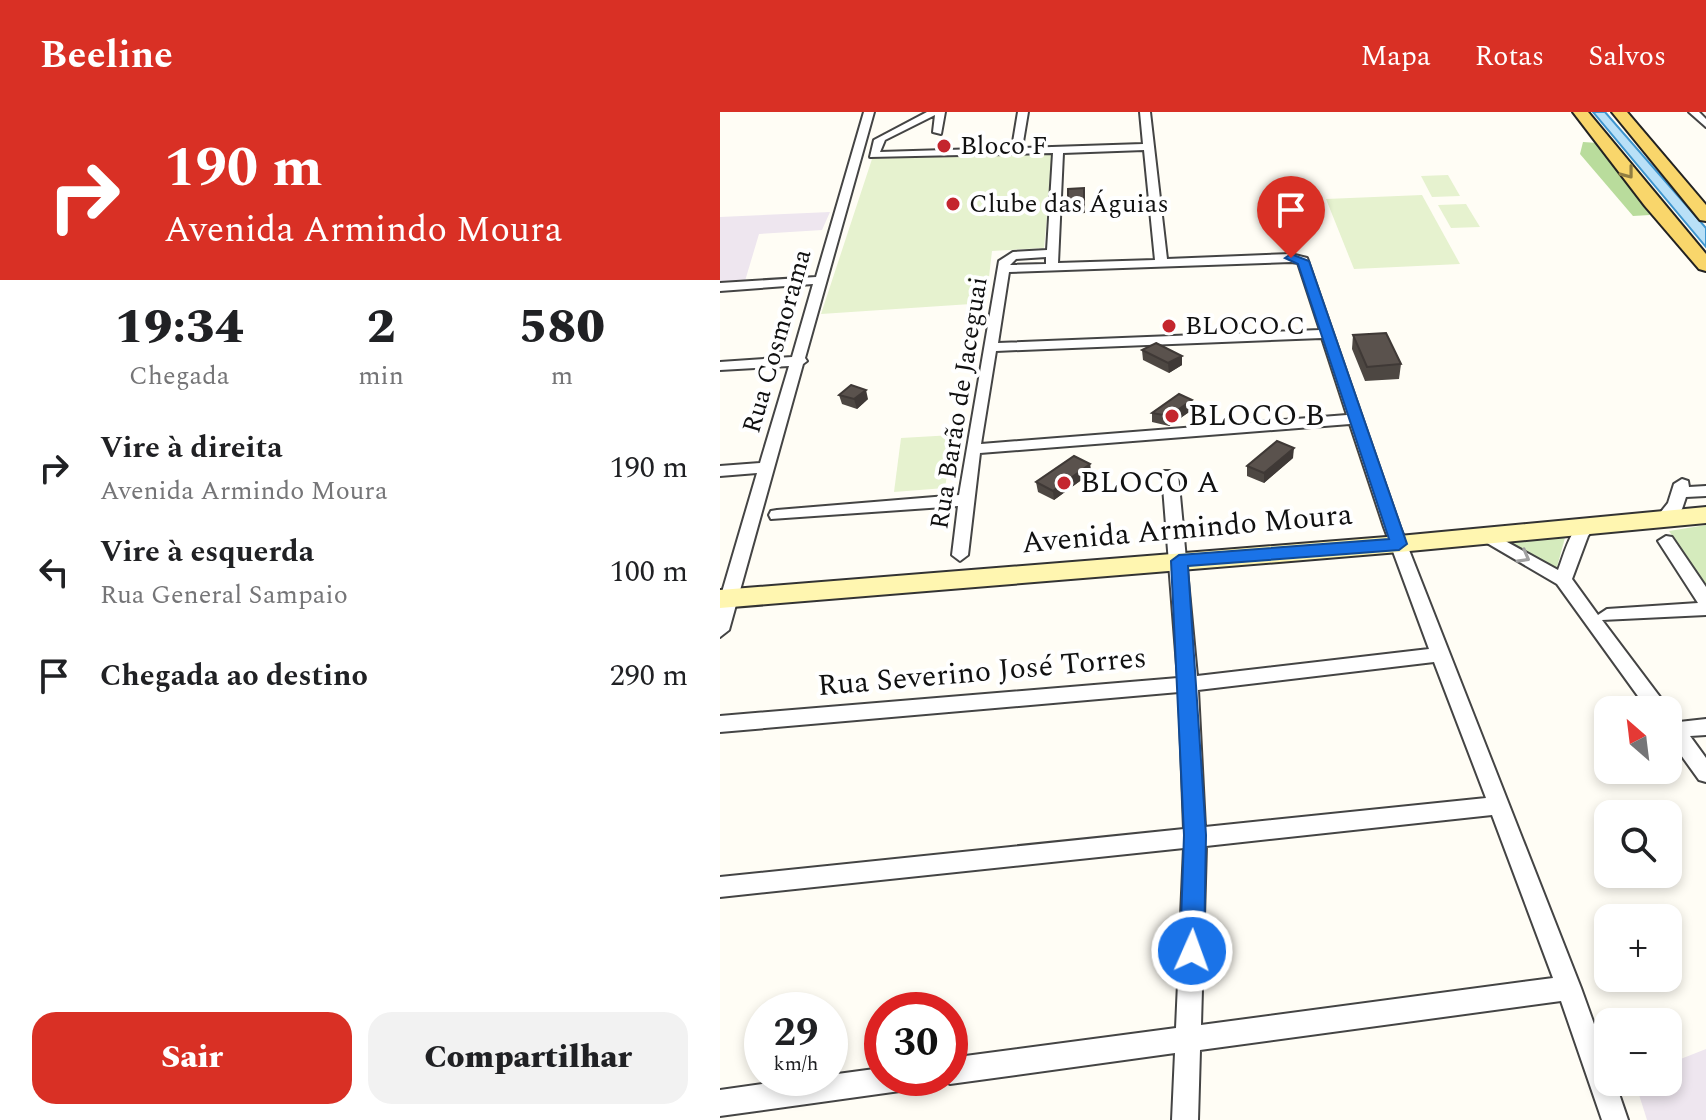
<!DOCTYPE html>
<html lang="pt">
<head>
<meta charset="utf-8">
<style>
  body { margin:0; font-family:Spectral,serif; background:#f2f2f2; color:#202124; height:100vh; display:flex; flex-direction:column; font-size:30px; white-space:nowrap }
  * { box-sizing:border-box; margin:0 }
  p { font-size:26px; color:#757577 }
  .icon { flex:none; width:44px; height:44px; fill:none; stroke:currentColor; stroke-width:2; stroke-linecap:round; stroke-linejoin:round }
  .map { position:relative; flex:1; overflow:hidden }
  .sheet { display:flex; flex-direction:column; background:#fff; width:720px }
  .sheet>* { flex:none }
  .top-card { background:#d93025; color:#fff; overflow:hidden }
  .needle { width:52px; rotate:332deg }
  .fabs { position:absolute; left:874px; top:584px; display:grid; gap:16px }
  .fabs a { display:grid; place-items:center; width:88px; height:88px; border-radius:16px; background:#fff; box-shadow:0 4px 12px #0003; font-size:40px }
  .speed { position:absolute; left:24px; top:880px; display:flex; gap:16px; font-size:40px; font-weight:700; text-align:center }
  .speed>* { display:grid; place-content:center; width:104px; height:104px; border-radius:50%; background:#fff; box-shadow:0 4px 12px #0003; line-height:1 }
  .speed small { font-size:20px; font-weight:400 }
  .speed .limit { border:12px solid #d22; background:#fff; color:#111 }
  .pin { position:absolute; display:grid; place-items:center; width:68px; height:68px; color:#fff; margin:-82px -34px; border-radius:50% 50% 50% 0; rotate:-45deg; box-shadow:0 0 8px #0007 }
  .pin .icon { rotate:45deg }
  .me { position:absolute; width:88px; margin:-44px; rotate:2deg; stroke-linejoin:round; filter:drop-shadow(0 0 6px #0008) }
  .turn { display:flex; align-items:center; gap:28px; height:168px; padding:0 32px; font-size:36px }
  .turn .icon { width:104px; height:104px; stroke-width:2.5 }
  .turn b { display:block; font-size:56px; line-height:68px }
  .eta { display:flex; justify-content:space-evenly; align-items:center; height:136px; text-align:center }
  .eta b { font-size:48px; font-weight:800; line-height:56px }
  .button { display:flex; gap:16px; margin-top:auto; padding:16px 32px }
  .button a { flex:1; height:92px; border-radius:24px; background:#d93025; color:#fff; font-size:32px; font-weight:800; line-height:92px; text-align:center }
  .button a+a { background:#f2f2f2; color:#202124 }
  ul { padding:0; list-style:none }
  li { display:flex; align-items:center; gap:24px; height:104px; padding:0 32px }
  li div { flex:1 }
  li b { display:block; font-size:30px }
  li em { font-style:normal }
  header { display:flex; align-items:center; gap:48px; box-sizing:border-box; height:112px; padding:0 40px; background:#d93025; color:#fff }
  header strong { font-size:38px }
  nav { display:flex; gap:44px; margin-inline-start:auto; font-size:28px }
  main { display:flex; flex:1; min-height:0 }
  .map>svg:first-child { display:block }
  .industrial { fill:#eee6ef }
  .green { fill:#d5ebbd }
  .forest { fill:#b9dc9c }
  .pitch { fill:#e6f2cf }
  .water { fill:#b9e0f7; stroke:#3f96cf; stroke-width:2 }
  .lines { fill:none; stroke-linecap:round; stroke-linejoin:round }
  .street-casing { stroke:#444; stroke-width:4 }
  .secondary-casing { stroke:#333; stroke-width:4 }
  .primary-casing { stroke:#222; stroke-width:4 }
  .street { fill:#fff; fill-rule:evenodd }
  .secondary { fill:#fff6b0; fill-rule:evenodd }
  .primary { fill:#f9d66b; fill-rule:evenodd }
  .wall { fill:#4d4742 }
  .shaded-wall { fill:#3f3936 }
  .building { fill:#5a524d; stroke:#3f3936; stroke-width:2 }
  .oneway { stroke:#917d42 }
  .oneway2 { stroke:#a0a0a0 }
  .route { fill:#1a73e8; stroke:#114b97; stroke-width:2 }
  .poi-dot { fill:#c4262e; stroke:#fff; stroke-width:3 }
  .labels { text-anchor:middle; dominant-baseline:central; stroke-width:8; stroke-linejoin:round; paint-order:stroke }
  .far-poi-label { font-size:26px; fill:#111; stroke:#fff; text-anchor:start }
  .far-street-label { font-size:26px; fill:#111; stroke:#fff }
  .poi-label { font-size:30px; fill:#111; stroke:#fff; text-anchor:start }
  .street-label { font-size:30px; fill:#111; stroke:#fff }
</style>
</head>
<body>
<header>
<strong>Beeline</strong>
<nav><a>Mapa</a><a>Rotas</a><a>Salvos</a></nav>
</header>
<main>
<section class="sheet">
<div class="top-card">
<div class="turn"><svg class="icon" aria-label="right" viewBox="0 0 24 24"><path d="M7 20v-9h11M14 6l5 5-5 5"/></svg><div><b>190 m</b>Avenida Armindo Moura</div></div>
</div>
<div class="eta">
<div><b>19:34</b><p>Chegada</p></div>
<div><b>2</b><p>min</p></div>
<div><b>580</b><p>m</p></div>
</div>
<ul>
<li><svg class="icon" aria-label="right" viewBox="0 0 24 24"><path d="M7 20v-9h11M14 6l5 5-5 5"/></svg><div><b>Vire à direita</b><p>Avenida Armindo Moura</p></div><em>190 m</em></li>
<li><svg class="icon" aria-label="left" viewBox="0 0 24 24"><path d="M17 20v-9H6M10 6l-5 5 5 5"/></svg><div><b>Vire à esquerda</b><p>Rua General Sampaio</p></div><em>100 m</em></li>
<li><svg class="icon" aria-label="arrive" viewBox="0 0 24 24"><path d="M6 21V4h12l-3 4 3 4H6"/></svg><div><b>Chegada ao destino</b></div><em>290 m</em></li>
</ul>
<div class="button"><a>Sair</a><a>Compartilhar</a></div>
</section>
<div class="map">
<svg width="986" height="1008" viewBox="0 0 986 1008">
  <rect width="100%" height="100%" fill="#fffdf5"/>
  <g class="industrial">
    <path d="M110,100L102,118L39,122L25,169L0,170V105Z"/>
    <path d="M986,937V1008H927L915,970H948V952Z"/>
  </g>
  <g class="green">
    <path d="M986,413V474L949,419Z"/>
    <path d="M846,422L837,455L833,457L785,428Z"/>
  </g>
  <path class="forest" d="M863,30L878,31L930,103L913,104L860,42Z"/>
  <g class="pitch">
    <path d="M333,41L324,136L272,139L266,191L101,202L152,47Z"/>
    <path d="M728,63L740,84L712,85L701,64Z"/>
    <path d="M702,83L740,152L634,157L606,87Z"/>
    <path d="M746,92L760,115L731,116L718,93Z"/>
    <path d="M233,323L225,376L174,380L181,326Z"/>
  </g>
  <path class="water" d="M873,0H885L986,116V135Z"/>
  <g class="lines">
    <defs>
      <g id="street">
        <path d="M144,0H154L85,246L87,249L83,252L9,518L0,525V487L37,361L0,364V354L40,351L69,254L0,258V250L72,245L93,172L0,179V171L96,165Z"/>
        <path d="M207,0H225L221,22L213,20L215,3L165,28L160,40L292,36L298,0H308L302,36L423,32L420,0H430L447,147L571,142L587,146L680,415L861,876L888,951V970H895L908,1008H882L841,889L480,938L478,1008H452L455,941L230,972L221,968L220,966H230V946L456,916L464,736L0,785V765L464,717L459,580L0,620V604L458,566L442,362L444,359H456L458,362L477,564L709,537L664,415L630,312L260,341L248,443L240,449L232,443L238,394L51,407L49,403L51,399L57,398L239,383L279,149L293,140L327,138L333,41L150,45L154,28ZM424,38L435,148L338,151L343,41ZM326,145V152L290,153L296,147ZM571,150L578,151L600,218L278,231L289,160ZM602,226L627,303L261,332L276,239ZM714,550L766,686L485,715L478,578ZM772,703L833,866L481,913L486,734Z"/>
        <path d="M969,0H979L986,7V15Z"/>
        <path d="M962,367L968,369L969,375L986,374V384L966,385L962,397L950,410H938L936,406L948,391L954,372Z"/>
        <path d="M868,408L876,413L868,424L852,467L878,503L887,497L978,491L938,429L946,424L952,425L986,475V503L882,508L946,593L949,598L948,600L928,598L837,472L755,424L763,419L769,420L838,458C845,441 850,414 868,408Z"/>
        <path d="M948,602L959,610L986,607V623L970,624L986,646V670L979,668L948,625Z"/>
        <path d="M162,956V966H193L189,975L180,979L0,1004V978L86,966H110V963Z"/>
      </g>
      <path id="secondary" d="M986,395V411L679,440L0,496V478L679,424Z"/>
      <g id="primary">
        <path d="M853,0H868L986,142V159L979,157L925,94Z"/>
        <path d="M892,0H907L986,93V109L980,108Z"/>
      </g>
    </defs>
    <use href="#street" class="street-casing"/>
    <use href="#secondary" class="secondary-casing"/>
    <use href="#primary" class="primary-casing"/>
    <use href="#street" class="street"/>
    <use href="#secondary" class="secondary"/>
    <use href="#primary" class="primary"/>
  </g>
  <g class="wall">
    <path d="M364,76L365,101L349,102L348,93Z"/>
    <path d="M633,223L681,252L679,267L645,269L632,237Z"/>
    <path d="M422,238L462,253L449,261L423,248Z"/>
    <path d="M119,283L148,287L137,297L122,292Z"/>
    <path d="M472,298L449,314L432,310V301Z"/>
    <path d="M573,346L544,371L527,364V354Z"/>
    <path d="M370,352L371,361L334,388L318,380L316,370Z"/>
  </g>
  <g class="shaded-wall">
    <path d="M462,244V253L449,261L448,251Z"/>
    <path d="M146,278L148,287L137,297L134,287Z"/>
    <path d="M472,288V298L449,314V304Z"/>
    <path d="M574,336L573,346L544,371V361Z"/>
    <path d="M370,352L371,361L334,388L333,379Z"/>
  </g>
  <g class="building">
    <path d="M364,76V92L348,93V77Z"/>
    <path d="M666,221L681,252L647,255L633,223Z"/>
    <path d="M436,231L462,244L448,251L422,238Z"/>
    <path d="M131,273L146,278L134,287L119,283Z"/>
    <path d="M459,282L472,288L449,304L432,301Z"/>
    <path d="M557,329L574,336L544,361L527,354Z"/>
    <path d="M354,344L370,352L333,379L316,370Z"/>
  </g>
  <defs><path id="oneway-chevron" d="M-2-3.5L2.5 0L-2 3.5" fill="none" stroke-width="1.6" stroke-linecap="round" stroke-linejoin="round" transform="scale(2)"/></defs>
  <use class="oneway" href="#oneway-chevron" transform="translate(908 61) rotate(52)"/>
  <use class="oneway2" href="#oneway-chevron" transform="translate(804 445) rotate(29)"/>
  <path class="route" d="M571,142L589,149L687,432L679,438L468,454L486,723L484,839L480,847L472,850L464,847L460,839L464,723L451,449L459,443L669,427L578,152L565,146Z"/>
  <g class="poi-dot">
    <circle cx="224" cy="34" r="8"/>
    <circle cx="233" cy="92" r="8"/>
    <circle cx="449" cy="214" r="8"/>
    <circle cx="452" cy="304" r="8"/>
    <circle cx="344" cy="371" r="8"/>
  </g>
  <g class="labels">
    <g class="far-poi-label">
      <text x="240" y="34">Bloco F</text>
      <text x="249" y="92">Clube das Águias</text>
      <text x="465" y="214">BLOCO C</text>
    </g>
    <g class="far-street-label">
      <text transform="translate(57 229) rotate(-74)">Rua Cosmorama</text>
      <text transform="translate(239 291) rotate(-81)">Rua Barão de Jaceguai</text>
    </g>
    <g class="poi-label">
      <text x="468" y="304">BLOCO B</text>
      <text x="360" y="371">BLOCO A</text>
    </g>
    <g class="street-label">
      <text transform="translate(467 417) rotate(-5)">Avenida Armindo Moura</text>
      <text transform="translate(262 560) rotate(-5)">Rua Severino José Torres</text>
    </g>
  </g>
</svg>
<div class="fabs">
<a><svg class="needle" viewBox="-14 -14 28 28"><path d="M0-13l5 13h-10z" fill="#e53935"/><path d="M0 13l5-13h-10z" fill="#757577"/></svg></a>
<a><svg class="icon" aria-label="search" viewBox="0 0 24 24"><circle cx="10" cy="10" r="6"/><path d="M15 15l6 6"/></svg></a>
<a>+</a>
<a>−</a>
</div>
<div class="speed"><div>29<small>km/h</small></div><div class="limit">30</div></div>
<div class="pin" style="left:571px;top:146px;background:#d93025"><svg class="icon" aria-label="arrive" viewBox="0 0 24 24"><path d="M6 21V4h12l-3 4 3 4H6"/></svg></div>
<svg class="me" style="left:472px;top:839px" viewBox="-20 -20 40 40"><circle r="17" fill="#1a73e8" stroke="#fff" stroke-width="3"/><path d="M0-11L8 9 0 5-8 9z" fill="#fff"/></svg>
</div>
</main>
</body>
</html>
